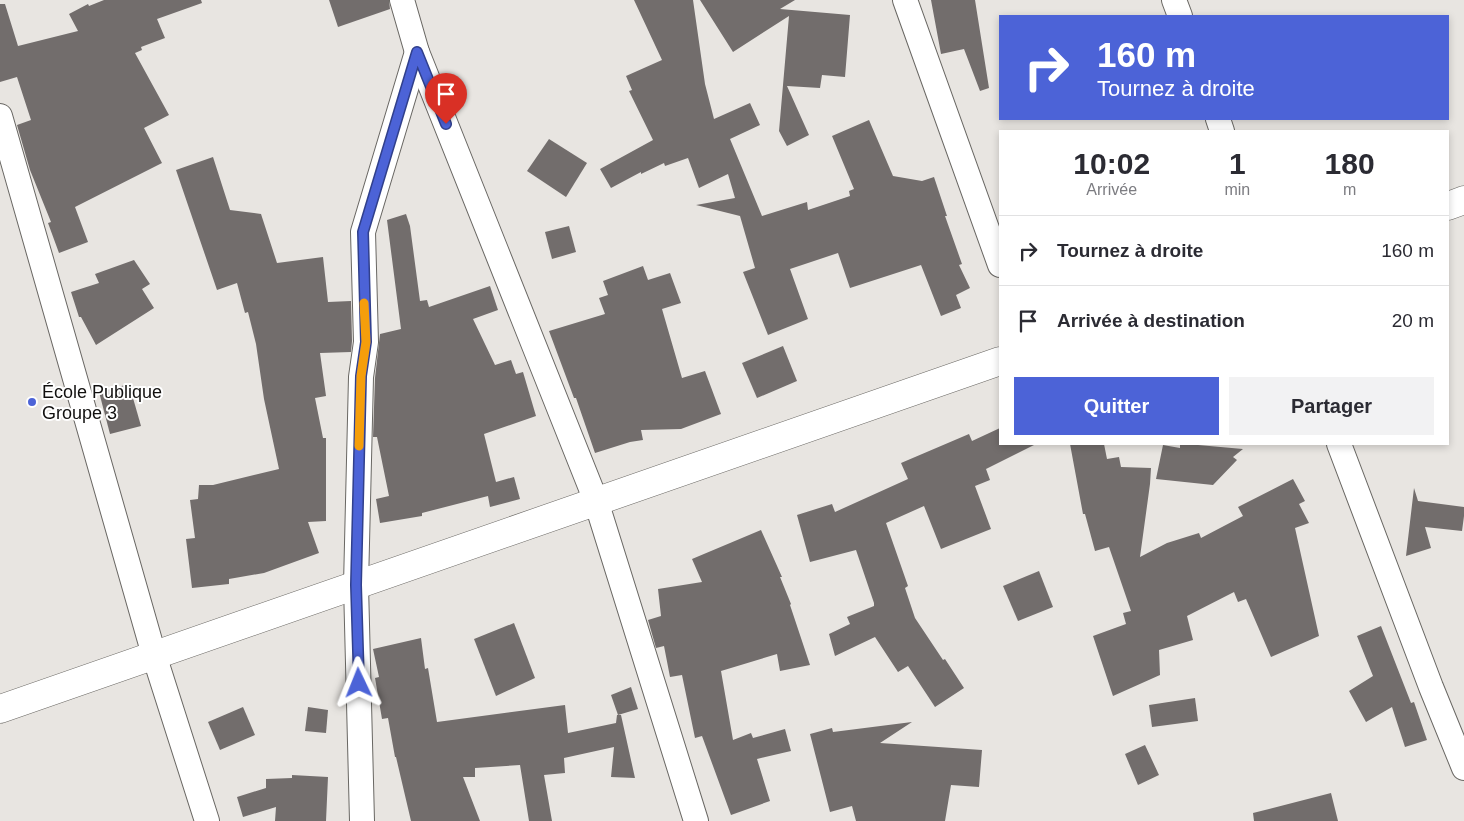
<!DOCTYPE html>
<html lang="fr">
<head>
<meta charset="utf-8">
<style>
  body { margin:0; font-family:Arial,sans-serif; background:#f2f2f3; color:#2b2b33; height:100vh; display:flex; flex-direction:column; font-size:19px; white-space:nowrap }
  * { box-sizing:border-box; margin:0 }
  p { font-size:16px; color:#7c7c81 }
  .icon { flex:none; width:28px; height:28px; fill:none; stroke:currentColor; stroke-width:2; stroke-linecap:round; stroke-linejoin:round }
  .map { position:relative; flex:1; overflow:hidden }
  .side { position:absolute; left:999px; top:130px; width:450px; height:315px; display:flex; flex-direction:column; background:#fff; border-radius:0px; box-shadow:0 2px 8px #0003 }
  .side>* { flex:none }
  .guide { position:absolute; left:999px; top:15px; width:450px; height:105px; border-radius:0px; box-shadow:0 2px 8px #0003; background:#4c63d7; color:#fff; overflow:hidden }
  .pin { position:absolute; display:grid; place-items:center; width:42px; height:42px; color:#fff; margin:-51px -21px; border-radius:50% 50% 50% 0; rotate:-45deg; box-shadow:0 0 5px #0007 }
  .pin .icon { rotate:45deg }
  .me { position:absolute; width:55px; margin:-28px; rotate:358deg; stroke-linejoin:round; filter:drop-shadow(0 0 4px #0008) }
  .turn { display:flex; align-items:center; gap:18px; height:105px; padding:0 15px; font-size:22px }
  .turn .icon { width:65px; height:65px; stroke-width:2.5 }
  .turn b { display:block; font-size:35px; line-height:42px }
  .eta { display:flex; justify-content:space-evenly; align-items:center; height:85px; text-align:center }
  .eta b { font-size:30px; font-weight:800; line-height:35px }
  .action { display:flex; gap:10px; margin-top:auto; padding:10px 15px }
  .action a { flex:1; height:58px; border-radius:0px; background:#4c63d7; color:#fff; font-size:20px; font-weight:800; line-height:58px; text-align:center }
  .action a+a { background:#f2f2f3; color:#2b2b33 }
  ul { padding:0; list-style:none }
  li { display:flex; align-items:center; gap:15px; height:70px; padding:0 15px; border-top:1px solid #e1e1e2 }
  li div { flex:1 }
  li b { display:block; font-size:19px }
  li em { font-style:normal }
  .map>svg:first-child { display:block }
  .building { fill:#726d6c }
  .lines { fill:none; stroke-linecap:round; stroke-linejoin:round }
  .street-casing { stroke:#696763; stroke-width:26 }
  .secondary-casing { stroke:#696763; stroke-width:29 }
  .street { stroke:#fff; stroke-width:24 }
  .secondary { stroke:#fff; stroke-width:28 }
  .route-casing { stroke:#31408c; stroke-width:12 }
  .route { stroke:#4c63d7; stroke-width:9 }
  .slow { stroke:#f59e0b; stroke-width:9 }
  .poi-dot { fill:#4c63d7; stroke:#fff; stroke-width:2 }
  .labels { text-anchor:middle; dominant-baseline:central; stroke-width:4; stroke-linejoin:round; paint-order:stroke }
  .poi-label { font-size:18px; fill:#11100f; stroke:#fff; text-anchor:start }
</style>
</head>
<body>
<div class="map">
<svg width="1464" height="821" viewBox="0 0 1464 821">
  <rect width="100%" height="100%" fill="#e8e5e1"/>
  <g class="building">
    <path d="M104,0H201L202,3L157,19L165,38L141,47L142,50L135,53L169,115L144,128L162,163L75,207L88,242L59,253L48,223L51,222L30,170L17,125L31,120L17,77L0,82V4H5L18,46L78,31L69,14L88,4L89,6Z"/>
    <path d="M329,0H389L390,9L338,27Z"/>
    <path d="M634,0H693L705,84L714,119L750,103L760,125L730,139L762,216L807,202L808,210L850,196L849,191L854,189L832,136L869,120L893,176L922,181L934,177L947,216H945L962,264L959,265L970,288L956,295L961,308L941,316L921,265L850,288L838,253L790,269L808,319L768,335L743,272L755,268L740,216L696,205L735,198L728,174L699,188L688,158L665,166L664,163L641,174V172L611,188L600,169L653,140L629,91L632,90L626,76L662,60Z"/>
    <path d="M700,0H795L780,9L850,15L845,77L822,75L820,88L787,86L809,135L787,146L779,131L789,16L733,52Z"/>
    <path d="M931,0H975L989,88L980,91L964,49L941,54Z"/>
    <path d="M549,139L587,163L566,197L527,171Z"/>
    <path d="M213,157L230,210L261,214L277,263L323,257L328,302L351,301L352,341L351,352L320,353L326,396L315,398L323,438H326V521L308,522L319,553L264,573L229,579V584L192,588L186,539L195,538L190,500L198,499L199,485H213L279,469L264,399L256,344L248,312L245,313L237,283L217,290L176,170Z"/>
    <path d="M406,214L410,226L420,301L427,300L429,307L490,286L498,310L473,319L495,365L511,360L516,374L523,372L536,416L484,434L496,482L514,477L520,499L490,507L488,496L422,513V516L380,523L376,499L389,496L377,437H373L375,378L380,334L401,329L387,220Z"/>
    <path d="M569,226L576,252L552,259L545,232Z"/>
    <path d="M134,260L150,284L142,289L154,308L96,345L81,317H79L71,292L99,283L95,274Z"/>
    <path d="M643,266L648,280L670,273L681,303L662,309L682,378L705,371L721,414L681,429L641,430L643,440L630,442L595,453L576,398H574L549,331L605,314L599,298L608,295L603,281Z"/>
    <path d="M783,346L797,381L757,398L742,363Z"/>
    <path d="M129,384L141,426L110,434L99,392Z"/>
    <path d="M1000,428V444H1036L986,469L990,480L975,486L991,529L941,549L924,506L886,523L908,586L905,588L915,618L943,660L945,659L964,688L935,707L908,666L898,672L875,637L835,656L829,634L850,624L847,617L874,606V603L856,550L810,562L797,515L832,504L835,512L908,479L901,463L969,434L972,441Z"/>
    <path d="M1070,444H1104L1107,459L1119,457L1121,467L1151,468L1150,484L1140,557L1167,543L1199,533L1201,538L1243,516L1238,507L1293,479L1305,501L1299,504L1309,523L1295,528L1319,636L1271,657L1246,599L1238,602L1234,592L1187,616L1193,640L1159,650L1160,675L1113,696L1093,636L1126,624L1123,613L1131,611L1109,547L1095,551L1085,514H1083Z"/>
    <path d="M1180,444H1187L1243,449L1233,457L1237,460L1213,485L1156,479L1163,445L1180,448Z"/>
    <path d="M1414,488L1418,501L1464,507V516L1462,531L1425,527L1431,548L1406,556Z"/>
    <path d="M761,530L782,577H780L791,604L790,605L810,665L780,671L777,654L721,671L733,740L751,733L753,738L785,729L791,751L757,759L770,801L731,815L702,736L695,738L682,675L670,677L664,646L656,648L648,620L661,616L658,589L702,582L692,559Z"/>
    <path d="M1039,571L1053,607L1018,621L1003,586Z"/>
    <path d="M514,623L535,678L496,696L474,639Z"/>
    <path d="M1381,626L1411,703L1414,702L1427,740L1405,747L1392,707L1366,722L1349,691L1373,676L1357,636Z"/>
    <path d="M421,638L425,669L428,668L437,722L565,705L568,733L616,723L617,715H621L635,778L611,777L614,747L564,758L565,773L544,775L552,821H529L520,765L475,768V777H463L480,821H411L396,757H395L388,718L382,719L375,678L379,677L373,649Z"/>
    <path d="M631,687L638,709L618,715L611,695Z"/>
    <path d="M1195,698L1198,721L1152,727L1149,705Z"/>
    <path d="M243,707L255,735L220,750L208,722Z"/>
    <path d="M308,707L328,710L326,733L305,731Z"/>
    <path d="M912,722L880,743L982,750L979,787L951,785L945,821H856L852,806L830,812L810,734L832,728L833,732Z"/>
    <path d="M1145,745L1159,775L1138,785L1125,754Z"/>
    <path d="M292,775L328,777L326,821H275L276,807L243,817L237,797L266,788V779L292,778Z"/>
    <path d="M1331,793L1338,821H1254L1253,813Z"/>
  </g>
  <g class="lines">
    <defs>
      <g id="street">
        <path d="M402,0L417,52L596,501L696,821"/>
        <path d="M905,0L1000,265"/>
        <path d="M1174,0L1180,16"/>
        <path d="M0,116L154,655L207,821"/>
        <path d="M1218,119L1222,131"/>
        <path d="M1339,444L1431,687L1464,768"/>
        <path d="M362,821L356,585L361,377L366,342L363,232L417,52"/>
      </g>
      <g id="secondary">
        <path d="M1448,206L1464,200"/>
        <path d="M0,709L1000,361"/>
      </g>
    </defs>
    <use href="#street" class="street-casing"/>
    <use href="#secondary" class="secondary-casing"/>
    <use href="#street" class="street"/>
    <use href="#secondary" class="secondary"/>
  </g>
  <g class="lines">
    <defs>
      <path id="route" d="M359,683L356,585L361,376L366,342L363,232L417,52L446,124"/>
    </defs>
    <use href="#route" class="route-casing"/>
    <use href="#route" class="route"/>
    <path class="slow" d="M359,446L361,376L366,342L364,303"/>
  </g>
  <circle class="poi-dot" cx="32" cy="402" r="5"/>
  <g class="labels">
    <g class="poi-label">
      <text x="42" y="392">École Publique<tspan x="42" dy="21">Groupe 3</tspan></text>
    </g>
  </g>
</svg>
<div class="pin" style="left:446px;top:124px;background:#d93025"><svg class="icon" aria-label="arrive" viewBox="0 0 24 24"><path d="M6 21V4h12l-3 4 3 4H6"/></svg></div>
<svg class="me" style="left:359px;top:683px" viewBox="-20 -20 40 40"><path d="M0-17L14 15 0 8-14 15z" fill="#4c63d7" stroke="#fff" stroke-width="4"/></svg>
<div class="guide">
<div class="turn"><svg class="icon" aria-label="right" viewBox="0 0 24 24"><path d="M7 20v-9h11M14 6l5 5-5 5"/></svg><div><b>160 m</b>Tournez à droite</div></div>
</div>
<section class="side">
<div class="eta">
<div><b>10:02</b><p>Arrivée</p></div>
<div><b>1</b><p>min</p></div>
<div><b>180</b><p>m</p></div>
</div>
<ul>
<li><svg class="icon" aria-label="right" viewBox="0 0 24 24"><path d="M7 20v-9h11M14 6l5 5-5 5"/></svg><div><b>Tournez à droite</b></div><em>160 m</em></li>
<li><svg class="icon" aria-label="arrive" viewBox="0 0 24 24"><path d="M6 21V4h12l-3 4 3 4H6"/></svg><div><b>Arrivée à destination</b></div><em>20 m</em></li>
</ul>
<div class="action"><a>Quitter</a><a>Partager</a></div>
</section>
</div>
</body>
</html>
